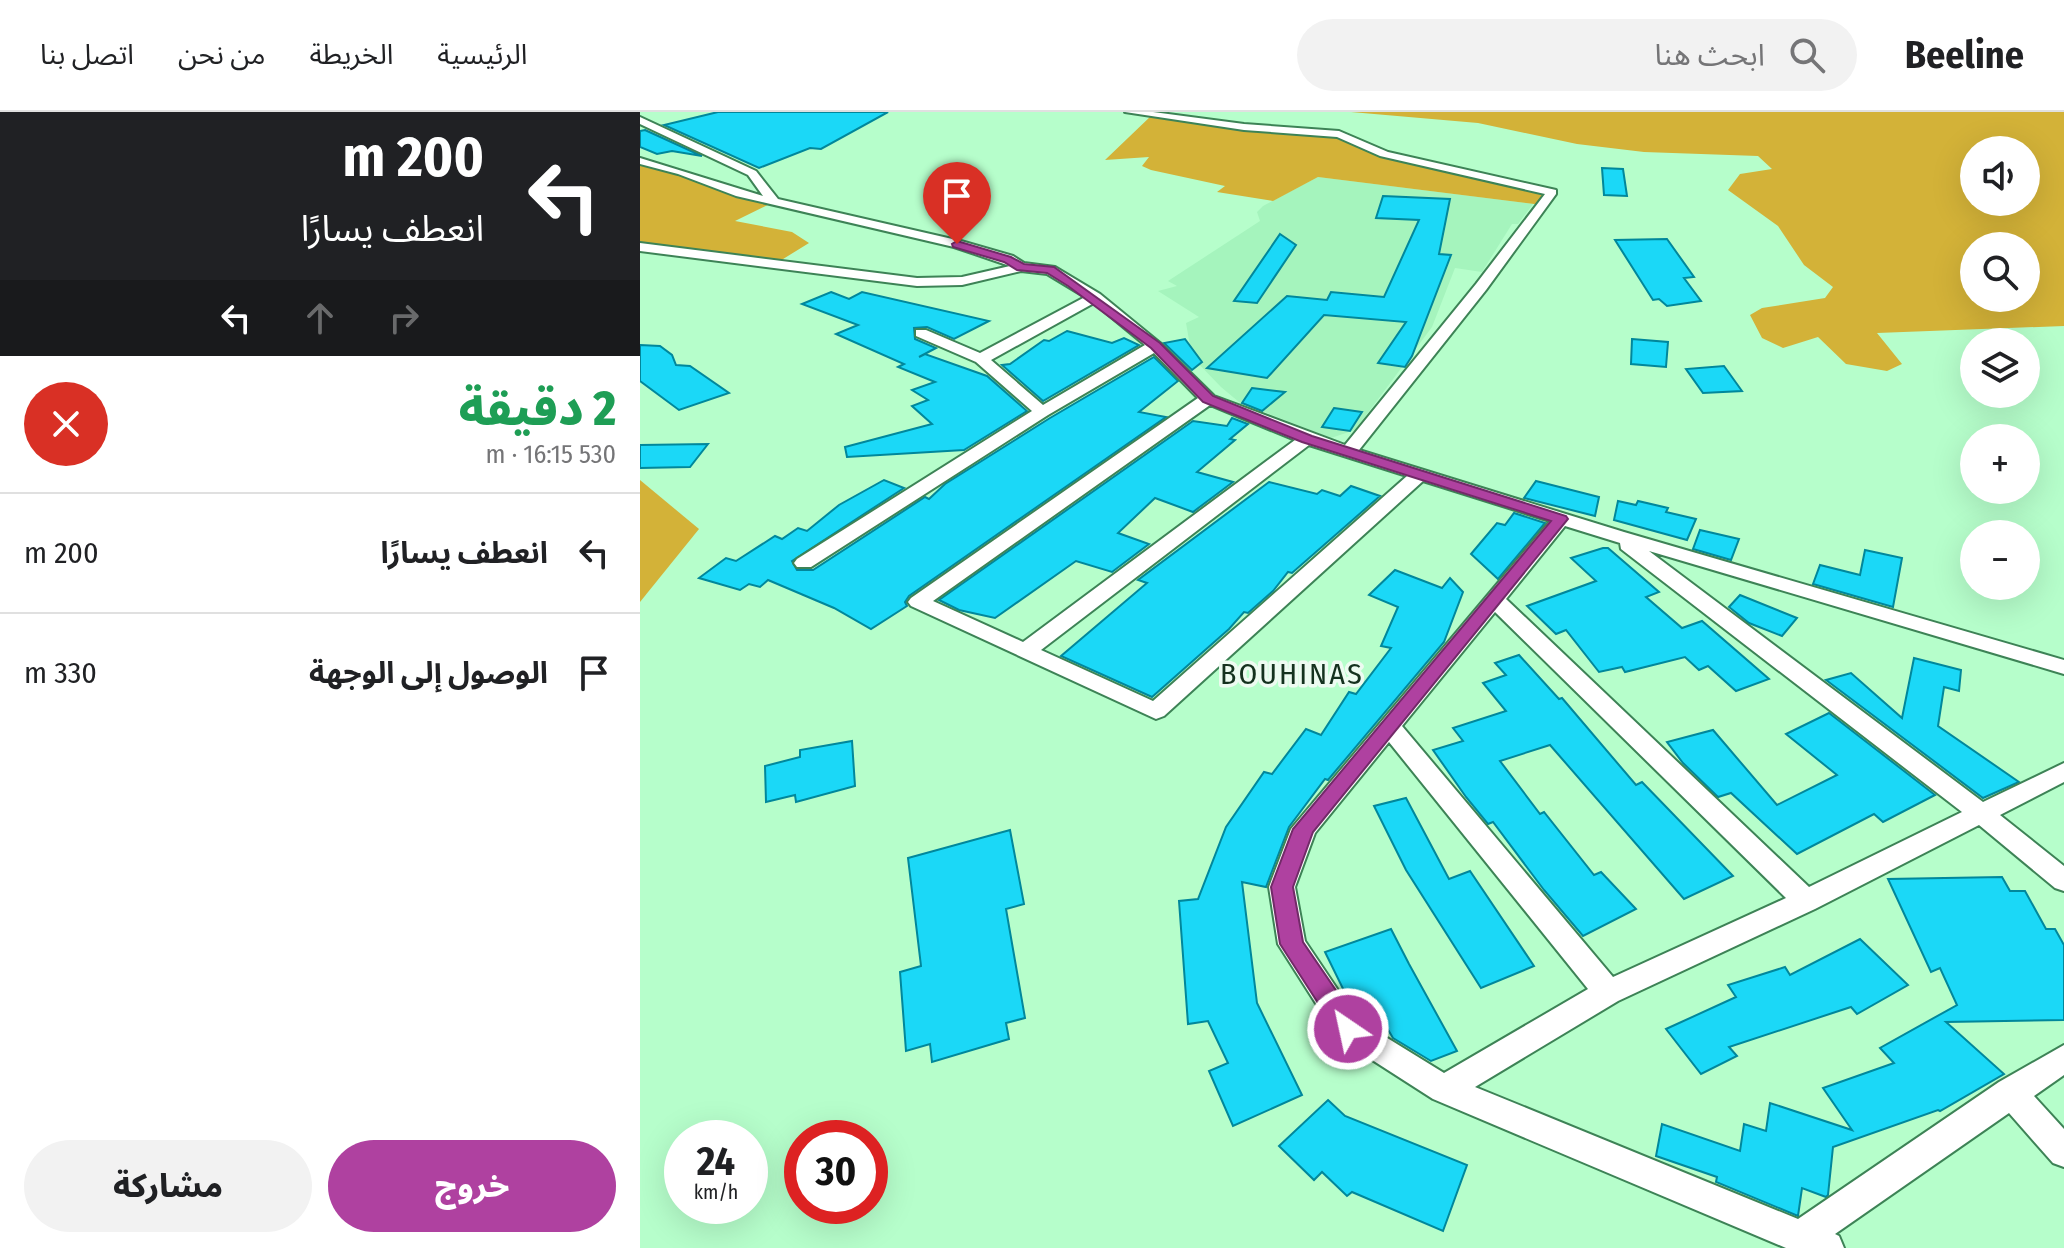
<!DOCTYPE html>
<html lang="ar">
<head>
<meta charset="utf-8">
<style>
  body { margin:0; font-family:"Fira Sans Condensed","Noto Sans Arabic",sans-serif; background:#f2f2f2; color:#202124; direction:rtl; height:100vh; display:flex; flex-direction:column; font-size:30px; white-space:nowrap }
  * { box-sizing:border-box; margin:0 }
  p { font-size:26px; color:#757577 }
  .icon { flex:none; width:44px; height:44px; fill:none; stroke:currentColor; stroke-width:2; stroke-linecap:round; stroke-linejoin:round }
  .map { position:relative; flex:1; overflow:hidden; direction:ltr }
  .details { display:flex; flex-direction:column; background:#fff; width:640px }
  .details>* { flex:none }
  .hud { background:#202124; color:#fff; overflow:hidden }
  .tools { position:absolute; left:1320px; top:24px; display:grid; gap:16px }
  .tools a { display:grid; place-items:center; width:80px; height:80px; border-radius:50%; background:#fff; box-shadow:0 8px 32px #0002; font-size:40px }
  .speed { position:absolute; left:24px; top:1008px; display:flex; gap:16px; font-size:40px; font-weight:700; text-align:center }
  .speed>* { display:grid; place-content:center; width:104px; height:104px; border-radius:50%; background:#fff; box-shadow:0 8px 32px #0002; line-height:1 }
  .speed small { font-size:20px; font-weight:400 }
  .speed .limit { border:12px solid #d22; background:#fff; color:#111 }
  .pin { position:absolute; display:grid; place-items:center; width:68px; height:68px; color:#fff; margin:-82px -34px; border-radius:50% 50% 50% 0; rotate:-45deg; box-shadow:0 0 8px #0007 }
  .pin .icon { rotate:45deg }
  .me { position:absolute; width:88px; margin:-44px; rotate:326deg; stroke-linejoin:round; filter:drop-shadow(0 0 6px #0008) }
  .turn { display:flex; align-items:center; gap:28px; height:168px; padding:0 24px; font-size:36px }
  .turn .icon { width:104px; height:104px; stroke-width:2.5 }
  .turn b { display:block; font-size:56px; line-height:68px }
  .lanes { display:flex; align-items:center; height:76px; padding:0 24px; background:#0003; justify-content:center; gap:40px; direction:ltr }
  .lanes .off { opacity:.35 }
  .round { display:grid; place-items:center; flex:none; width:84px; height:84px; border-radius:42px; background:#f2f2f2 }
  .summary { display:flex; align-items:center; justify-content:space-between; height:136px; padding:0 24px }
  h1 { font-size:48px; font-weight:800; line-height:60px; color:#1e9e55 }
  .button { display:flex; gap:16px; margin-top:auto; padding:16px 24px }
  .button a { flex:1; height:92px; border-radius:48px; background:#af41a0; color:#fff; font-size:32px; font-weight:800; line-height:92px; text-align:center }
  .button a+a { background:#f2f2f2; color:#202124 }
  ul { padding:0; list-style:none }
  li { display:flex; align-items:center; gap:24px; height:120px; padding:0 24px; border-top:2px solid #e0e0e0 }
  li div { flex:1 }
  li b { display:block; font-size:30px }
  li em { font-style:normal }
  header { display:flex; align-items:center; gap:48px; box-sizing:border-box; height:112px; padding:0 40px; background:#fff; border-bottom:2px solid #e0e0e0 }
  header strong { font-size:38px }
  nav { display:flex; gap:44px; margin-inline-start:auto; font-size:28px }
  .search { width:560px; height:72px; background:#f2f2f2; display:flex; align-items:center; gap:20px; box-sizing:border-box; padding:0 28px; border-radius:44px; color:#757577; font-size:30px }
  main { display:flex; flex:1; min-height:0 }
  .map>svg:first-child { display:block }
  .built { fill:#a5f4bd }
  .forest { fill:#d3b238; fill-rule:evenodd }
  .building { fill:#1bd8f7; stroke:#01879b; stroke-width:2 }
  .lines { fill:none; stroke-linecap:round; stroke-linejoin:round }
  .minor-casing { stroke:#3d8356; stroke-width:4 }
  .minor { fill:#fff; fill-rule:evenodd }
  .route { fill:#af41a0; stroke:#722a68; stroke-width:2 }
  .labels { text-anchor:middle; dominant-baseline:central; stroke-width:7; stroke-linejoin:round; paint-order:stroke }
  .neighbourhood-label { font-size:30px; letter-spacing:2px; fill:#14311e; stroke:#edfbf1 }
</style>
</head>
<body>
<header>
<strong>Beeline</strong>
<div class="search"><svg class="icon" aria-label="search" viewBox="0 0 24 24"><circle cx="10" cy="10" r="6"/><path d="M15 15l6 6"/></svg>ابحث هنا</div>
<nav><a>الرئيسية</a><a>الخريطة</a><a>من نحن</a><a>اتصل بنا</a></nav>
</header>
<main>
<div class="map">
<svg width="1424" height="1136" viewBox="0 0 1424 1136">
  <rect width="100%" height="100%" fill="#b6fecb"/>
  <path class="built" d="M678,65L893,92L878,112H872L842,160L815,156L792,215L715,318L691,326L599,290L581,275L552,245L546,211L559,205L518,179L537,174L528,169L620,109L617,100L623,94Z"/>
  <g class="forest">
    <path d="M711,0H1424V214L1237,221L1262,252L1247,259L1206,252L1178,225L1143,236L1122,226L1110,203L1122,196L1185,186L1193,175L1164,153L1138,114L1088,78L1100,62L1132,57L1118,44L1004,40L937,32L838,11ZM1334,38H1386V90H1334ZM1334,134H1386V186H1334Z"/>
    <path d="M512,3L699,22L744,42L912,80L902,93L678,65L633,89L577,80L585,74L511,58L502,54L509,45L465,48Z"/>
    <path d="M0,49L134,90L95,109L152,120L169,131L135,152L0,135Z"/>
    <path d="M0,368L59,417L0,490Z"/>
  </g>
  <g class="building">
    <path d="M78,0H248L181,37L170,36L119,56L24,13Z"/>
    <path d="M5,18L62,44L32,39L17,42L0,35V19Z"/>
    <path d="M962,56L983,57L987,84L964,83Z"/>
    <path d="M743,84L810,87L799,142L811,143L772,244L765,255L738,251L766,210L684,203L627,266L567,256L647,184L687,188L691,180L744,185L779,108L736,106Z"/>
    <path d="M640,122L656,133L617,191L594,189Z"/>
    <path d="M1027,127L1054,165L1044,166L1061,189L1027,194L1019,187L1013,188L975,128Z"/>
    <path d="M191,180L209,187L222,180L349,209L314,227L287,215L274,216L275,227L296,236L279,245L285,242L347,264L387,299L324,338L207,345L205,335L292,312L272,294L288,288L272,278L295,270L258,255L264,252L196,222L218,213L162,192Z"/>
    <path d="M427,219L472,231L484,226L499,233L403,289L362,253L370,252L404,228L409,229Z"/>
    <path d="M545,227L562,250L552,258L524,231Z"/>
    <path d="M992,227L1028,230L1026,255L991,252Z"/>
    <path d="M0,233L20,234L32,243L36,253L50,254L89,281L39,298L0,269Z"/>
    <path d="M514,245L538,269L499,300L526,305L269,484L265,490L267,494L231,517L194,496L128,468L120,475L109,472L100,478L59,466L86,446L96,449L135,424L142,427L158,416L167,419L199,393L244,368L264,376L152,449L157,458H173L285,385L289,387L305,372L410,306Z"/>
    <path d="M1084,254L1102,279L1063,281L1046,257Z"/>
    <path d="M612,276L645,280L622,299L602,291Z"/>
    <path d="M694,296L722,300L710,319L682,315Z"/>
    <path d="M592,306L608,312L590,327L595,328L557,360L593,370L553,400L515,386L478,421L509,432L472,460L436,449L355,506L319,498L299,488L553,309L587,314Z"/>
    <path d="M68,332L50,355L0,356V333Z"/>
    <path d="M896,369L959,385L955,404L884,386Z"/>
    <path d="M629,370L677,382L682,378L700,384L711,374L740,384L652,461L648,460L633,479L608,501L604,500L589,517L512,585L421,544L507,471L498,468Z"/>
    <path d="M978,389L996,393L998,389L1028,396L1026,400L1056,407L1047,428L974,408Z"/>
    <path d="M874,401L905,411L858,467L831,442L857,411L865,413Z"/>
    <path d="M1060,418L1099,427L1091,448L1053,437Z"/>
    <path d="M963,436H968L1019,480L1006,485L1042,516L1062,509L1129,567L1096,579L1068,554L1059,558L1045,545L985,560L982,555L959,560L926,518L916,522L887,494L956,469L931,446Z"/>
    <path d="M1225,438L1262,446L1253,495L1173,472L1180,453L1220,463Z"/>
    <path d="M755,458L802,476L810,466L823,480L804,530L688,668L685,667L649,715L626,775L602,770L617,891L662,983L593,1014L569,959L588,951L568,909L548,912L539,789L558,787L586,715L624,660L632,662L666,617L681,623L709,580L716,582L751,536L741,534L758,495L729,483Z"/>
    <path d="M1100,483L1157,506L1142,524L1109,511L1089,495Z"/>
    <path d="M879,543L919,587L922,586L996,673L1002,670L1093,764L1044,787L910,633L860,649L900,702L904,700L954,763L961,760L996,797L943,824L904,778L853,710L848,712L826,685L793,638L823,629L813,616L866,599L843,571L866,563L855,551Z"/>
    <path d="M1274,546L1321,558L1319,579L1304,575L1298,614L1379,670L1343,686L1186,568L1211,561L1262,606Z"/>
    <path d="M1189,601L1295,683L1243,710L1234,702L1157,742L1091,681L1078,685L1043,651L1027,630L1073,618L1137,693L1197,663L1146,622Z"/>
    <path d="M212,629L215,674L156,690L155,683L126,690L125,654L160,645V638Z"/>
    <path d="M766,686L809,767L830,759L894,854L841,876L766,758L734,694Z"/>
    <path d="M370,718L384,792L366,797L385,906L366,911L369,927L292,950L290,932L266,939L260,860L281,854L268,746Z"/>
    <path d="M1362,765L1370,779H1385L1406,817H1415L1424,833V908L1306,910L1364,962L1300,999L1298,998L1193,1035L1188,1083L1186,1085L1162,1076L1158,1104L1076,1070L1077,1065L1016,1044L1022,1012L1100,1039L1104,1012L1126,1019L1130,991L1212,1018L1183,976L1254,951L1240,936L1317,893L1300,856L1291,860L1248,767Z"/>
    <path d="M751,817L769,852L817,939L791,949L753,926L747,916L740,918L720,906L709,889L685,840Z"/>
    <path d="M1220,827L1268,873L1217,902L1211,895L1089,935L1097,944L1061,962L1026,917L1096,885L1088,873L1145,855L1150,863Z"/>
    <path d="M688,988L705,1004L827,1053L803,1119L712,1080L707,1084L682,1060L674,1068L639,1034Z"/>
  </g>
  <g class="lines">
    <defs>
      <path id="minor" d="M485,0H513L604,12L699,19L748,40L916,78V82L846,178L719,338L984,420L1424,548V562L1009,439L1343,690L1424,651V670L1360,703L1424,754V779L1415,776L1339,713L1175,797L978,889L835,975L1158,1107L1359,970L1424,933V963L1394,984L1424,1017V1055L1413,1051L1369,1001L1195,1122L1199,1124L1204,1136H1146L793,987L698,926L638,832L629,775L651,717L910,409L783,369L524,604L516,607L271,494L268,490L271,486L558,286L514,241L408,303L171,455H157L154,451L157,447L392,299L336,250L276,224V218H286L340,241L445,185L407,162L381,159L322,173L277,174L0,139V131L277,166L322,165L370,154L314,135L96,84L38,62L0,52V46L123,84L108,63L0,12V5L116,59L138,87L321,129L373,144L384,151L415,155L460,182L520,231L574,284L705,333L836,172L905,82L740,44L697,25L604,18ZM454,191L505,233L403,293L351,248ZM570,293L655,328L383,530L293,489ZM669,333L767,364L513,589L401,538ZM925,414L980,431L981,437L1322,700L1169,775L866,487ZM855,500L1146,786L973,865L762,614ZM749,630L948,877L804,961L718,908L665,829L655,775L675,721Z"/>
    </defs>
    <use href="#minor" class="minor-casing"/>
    <use href="#minor" class="minor"/>
  </g>
  <path class="route" d="M317,129L371,145L384,152L414,155L520,231L573,284L672,324L926,404L928,407L673,720L653,775L663,830L717,909L721,917L717,925L708,928L700,925L640,832L631,775L653,717L911,409L662,330L563,290L511,236L428,174L407,161L377,158L364,150L313,135L312,132Z"/>
  <g class="labels">
    <g class="neighbourhood-label">
      <text x="652" y="562">BOUHINAS</text>
    </g>
  </g>
</svg>
<div class="tools">
<a><svg class="icon" aria-label="sound" viewBox="0 0 24 24"><path d="M4 9h4l5-4v14l-5-4H4zM17 9q2 3 0 6"/></svg></a>
<a><svg class="icon" aria-label="search" viewBox="0 0 24 24"><circle cx="10" cy="10" r="6"/><path d="M15 15l6 6"/></svg></a>
<a><svg class="icon" aria-label="layers" viewBox="0 0 24 24"><path d="M12 4l9 5-9 5-9-5zM3 14l9 5 9-5"/></svg></a>
<a>+</a>
<a>−</a>
</div>
<div class="speed"><div>24<small>km/h</small></div><div class="limit">30</div></div>
<div class="pin" style="left:317px;top:132px;background:#d93025"><svg class="icon" aria-label="arrive" viewBox="0 0 24 24"><path d="M6 21V4h12l-3 4 3 4H6"/></svg></div>
<svg class="me" style="left:708px;top:917px" viewBox="-20 -20 40 40"><circle r="17" fill="#af41a0" stroke="#fff" stroke-width="3"/><path d="M0-11L8 9 0 5-8 9z" fill="#fff"/></svg>
</div>
<section class="details">
<div class="hud">
<div class="turn"><svg class="icon" aria-label="left" viewBox="0 0 24 24"><path d="M17 20v-9H6M10 6l-5 5 5 5"/></svg><div><b>200 m</b>انعطف يسارًا</div></div>
<div class="lanes"><svg class="icon" aria-label="left" viewBox="0 0 24 24"><path d="M17 20v-9H6M10 6l-5 5 5 5"/></svg><svg class="icon off" aria-label="ahead" viewBox="0 0 24 24"><path d="M12 20V5M6 11l6-6 6 6"/></svg><svg class="icon off" aria-label="right" viewBox="0 0 24 24"><path d="M7 20v-9h11M14 6l5 5-5 5"/></svg></div>
</div>
<div class="summary"><div><h1>2 دقيقة</h1><p>530 m · 16:15</p></div><a class="round" style="background:#d93025;color:#fff"><svg class="icon" aria-label="close" viewBox="0 0 24 24"><path d="M6 6l12 12M18 6L6 18"/></svg></a></div>
<ul>
<li><svg class="icon" aria-label="left" viewBox="0 0 24 24"><path d="M17 20v-9H6M10 6l-5 5 5 5"/></svg><div><b>انعطف يسارًا</b></div><em>200 m</em></li>
<li><svg class="icon" aria-label="arrive" viewBox="0 0 24 24"><path d="M6 21V4h12l-3 4 3 4H6"/></svg><div><b>الوصول إلى الوجهة</b></div><em>330 m</em></li>
</ul>
<div class="button"><a>خروج</a><a>مشاركة</a></div>
</section>
</main>
</body>
</html>
